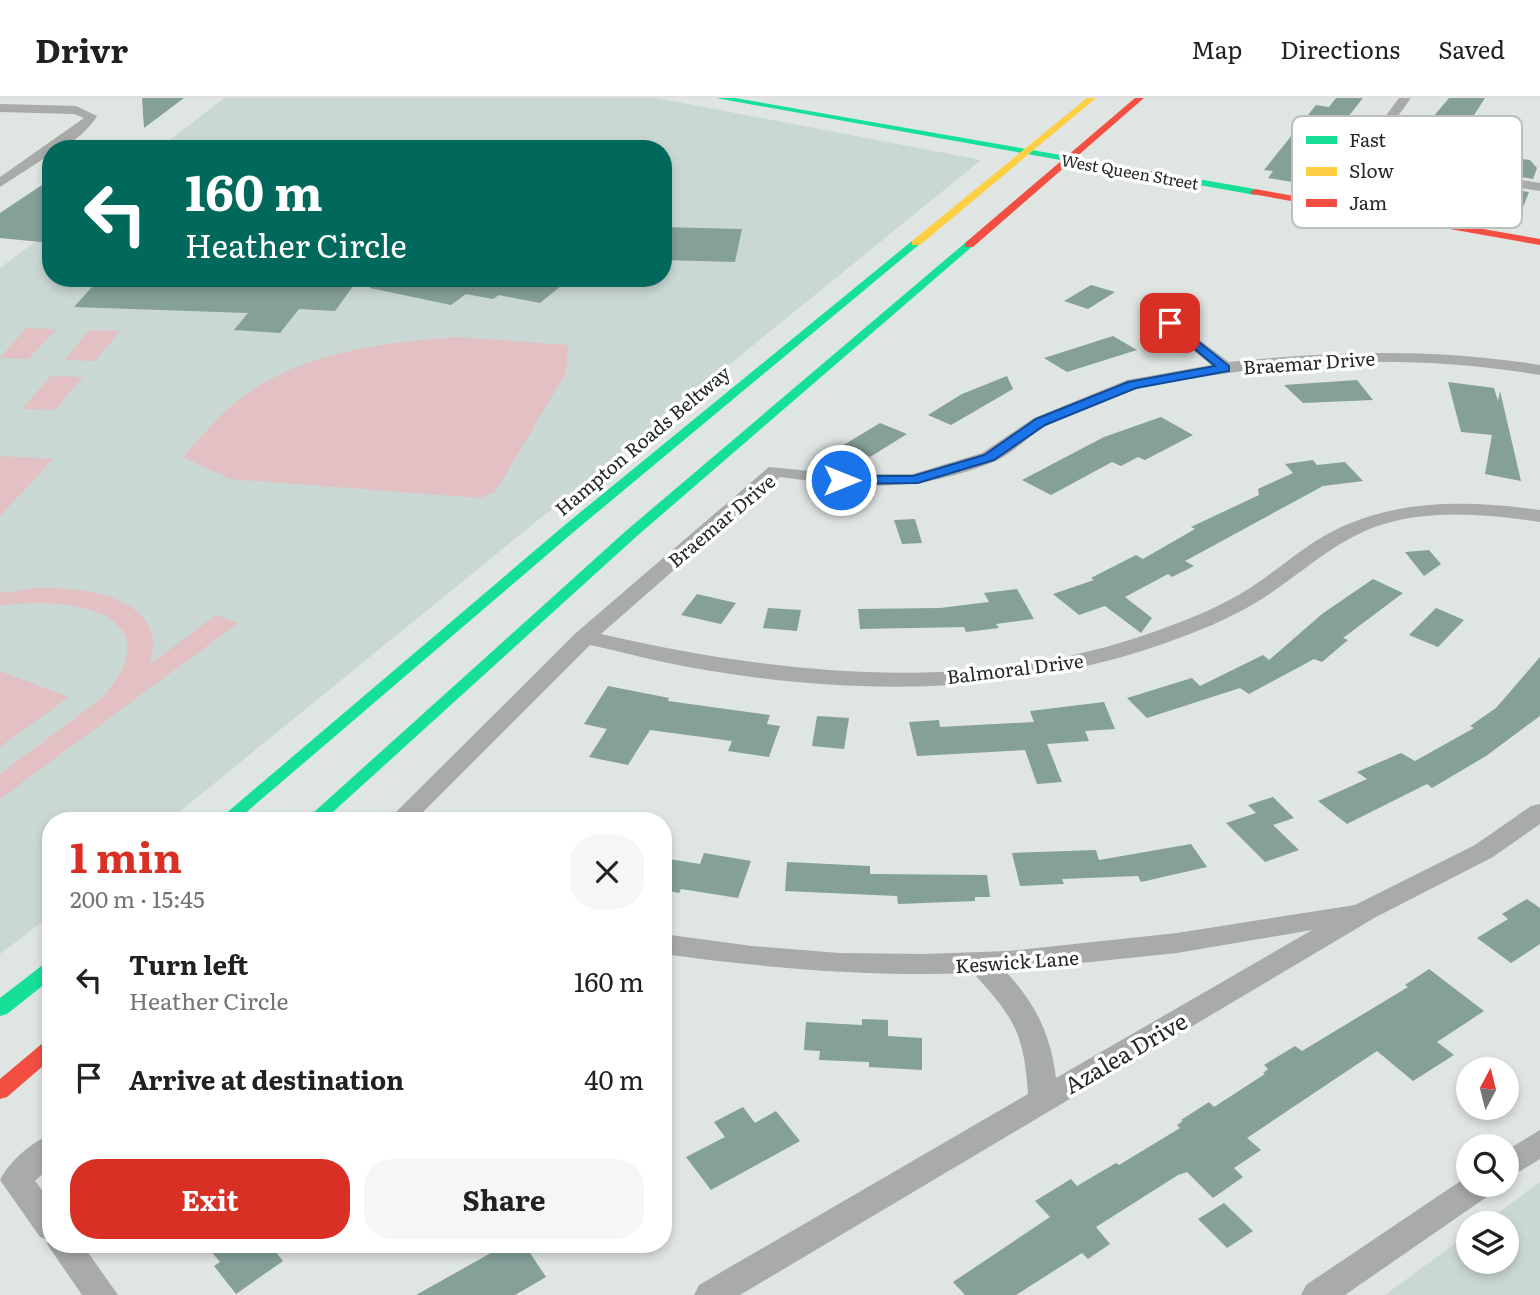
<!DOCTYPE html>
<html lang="en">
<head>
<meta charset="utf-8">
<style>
  body { margin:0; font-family:Literata,serif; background:#f6f6f6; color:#202124; height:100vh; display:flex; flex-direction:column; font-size:26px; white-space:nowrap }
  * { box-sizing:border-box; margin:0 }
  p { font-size:23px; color:#757577 }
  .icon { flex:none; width:38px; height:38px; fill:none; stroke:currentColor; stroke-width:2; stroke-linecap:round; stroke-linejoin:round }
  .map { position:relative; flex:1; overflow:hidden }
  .panel { position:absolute; left:42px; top:714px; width:630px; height:441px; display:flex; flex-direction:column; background:#fff; border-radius:28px; box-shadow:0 4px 10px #0003 }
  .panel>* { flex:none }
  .banner { position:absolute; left:42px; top:42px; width:630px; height:147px; border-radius:28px; box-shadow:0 4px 10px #0003; background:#00695c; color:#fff; overflow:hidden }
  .needle { width:46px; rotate:7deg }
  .fabs { position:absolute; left:1456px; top:959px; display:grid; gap:14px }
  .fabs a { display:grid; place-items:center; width:63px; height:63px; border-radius:50%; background:#fff; box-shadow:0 4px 10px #0003; font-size:35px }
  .pin { position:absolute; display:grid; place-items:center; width:60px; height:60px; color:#fff; margin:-30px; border-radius:14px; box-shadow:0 4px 10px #0006 }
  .me { position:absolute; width:77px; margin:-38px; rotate:90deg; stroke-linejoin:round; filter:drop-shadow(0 0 5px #0008) }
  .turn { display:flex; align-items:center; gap:24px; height:147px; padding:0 28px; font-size:32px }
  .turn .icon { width:91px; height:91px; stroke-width:2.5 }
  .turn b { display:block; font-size:49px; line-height:60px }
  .round { display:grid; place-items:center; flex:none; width:74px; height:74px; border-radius:28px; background:#f6f6f6 }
  .summary { display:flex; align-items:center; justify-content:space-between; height:119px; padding:0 28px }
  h1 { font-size:42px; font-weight:700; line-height:52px; color:#d93025 }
  .action { display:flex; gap:14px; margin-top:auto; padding:14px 28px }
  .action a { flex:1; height:80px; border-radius:28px; background:#d93025; color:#fff; font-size:28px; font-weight:700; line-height:80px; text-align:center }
  .action a+a { background:#f6f6f6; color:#202124 }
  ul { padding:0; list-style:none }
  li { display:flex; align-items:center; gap:21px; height:98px; padding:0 28px }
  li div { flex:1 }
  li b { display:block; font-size:26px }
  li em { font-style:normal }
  header { display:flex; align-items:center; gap:42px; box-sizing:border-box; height:98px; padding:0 35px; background:#fff; border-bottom:2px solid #e0e0e0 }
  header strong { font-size:33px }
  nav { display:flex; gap:38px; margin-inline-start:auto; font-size:24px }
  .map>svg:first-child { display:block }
  .built { fill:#cad8d4 }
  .green { fill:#e2c0c3 }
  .building { fill:#859f99 }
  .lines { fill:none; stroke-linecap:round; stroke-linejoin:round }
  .street { fill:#a9aaaa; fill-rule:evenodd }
  .fast { fill:#16e098; fill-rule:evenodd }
  .slow { fill:#ffcf43; fill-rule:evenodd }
  .jam { fill:#f24e42; fill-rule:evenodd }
  .route { fill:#1a73e8; stroke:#114b97; stroke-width:2 }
  .labels { text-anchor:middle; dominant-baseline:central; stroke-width:7; stroke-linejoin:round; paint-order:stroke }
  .far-street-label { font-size:16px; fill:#242827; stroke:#fff }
  .street-label { font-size:19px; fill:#242827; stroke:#fff }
  .near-street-label { font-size:23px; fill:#242827; stroke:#fff }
  .key { fill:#fff; stroke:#bdbebe; stroke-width:2 }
  .key-label { font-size:19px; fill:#242827 }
</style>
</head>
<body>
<header>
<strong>Drivr</strong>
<nav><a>Map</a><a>Directions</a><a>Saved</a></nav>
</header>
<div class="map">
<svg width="1540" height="1197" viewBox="0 0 1540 1197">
  <rect width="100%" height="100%" fill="#dfe5e3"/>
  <g class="built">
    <path d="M224,0H657L981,62L168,723H51V817L0,856V170L51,132V180H663V51H158Z"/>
    <path d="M1540,1084V1197H1385L1468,1136V1164H1507V1125H1484Z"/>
  </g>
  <g class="green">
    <path d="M26,230L56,231L28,261L0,260Z"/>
    <path d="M90,232L120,233L95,263L64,262Z"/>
    <path d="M458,239L568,247L566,275L495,394L480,400L230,381L183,359C200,341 216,320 235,305C294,255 384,244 458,239Z"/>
    <path d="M51,278L83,279L55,312L22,311Z"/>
    <path d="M0,358L53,361L0,418Z"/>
    <path d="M38,490C75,490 142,493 153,540C155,549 151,558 149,567L216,517L238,525L0,701V676L102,600C178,514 66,497 0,508V495Z"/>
    <path d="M0,573L69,599L0,649Z"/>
  </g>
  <g class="building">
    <path d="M142,0H184L144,30Z"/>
    <path d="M1336,0H1363L1301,78L1292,84L1268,80L1273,73L1264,72L1316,7L1329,9Z"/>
    <path d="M1449,0H1485L1454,48L1484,53L1483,56L1530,62L1537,70L1533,81L1395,58L1404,43L1412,44Z"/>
    <path d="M1387,71L1529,94L1523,109L1518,110L1376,89Z"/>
    <path d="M51,81V145L0,140V115Z"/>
    <path d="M663,129L742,131L735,164L663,162Z"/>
    <path d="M100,180L311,185V180H359L335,213L299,211L280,235L234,232L248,215L74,209Z"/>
    <path d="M371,180H571L540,205L499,197L493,201L466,196L451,207L370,190Z"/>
    <path d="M1091,187L1115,194L1088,211L1064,203Z"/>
    <path d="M1113,238L1137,252L1067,274L1044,260Z"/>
    <path d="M1007,278L1013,291L951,327L928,317L962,296Z"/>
    <path d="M1357,282L1373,302L1303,305L1284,287Z"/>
    <path d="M1448,284L1494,290L1498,303L1500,293L1521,383L1485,376L1492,337L1461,334Z"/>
    <path d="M1161,319L1193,337L1145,362L1138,359L1121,368L1112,364L1051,397L1022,382L1104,339Z"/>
    <path d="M880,325L907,336L870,359L842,348Z"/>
    <path d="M1313,362L1317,367L1345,364L1363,383L1323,388L1185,463L1194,468L1172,479L1168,476L1125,499L1152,520L1141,535L1105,508L1079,517L1053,496L1094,482L1091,480L1136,457L1143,461L1195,431L1191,429L1259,397L1258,391L1293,375L1285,366Z"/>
    <path d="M915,421L922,445L902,446L894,422Z"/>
    <path d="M1429,452L1441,466L1424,478L1405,454Z"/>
    <path d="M1373,481L1403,495L1343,540L1348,542L1322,564L1314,561L1249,596L1240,590L1147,620L1127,600L1192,580L1200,588L1263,557L1269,562L1322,516Z"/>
    <path d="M1017,491L1034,521L996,526L999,530L966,534L964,529L860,531L858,511L940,510L989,504L984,495Z"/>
    <path d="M697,496L736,505L721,526L681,517Z"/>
    <path d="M768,510L801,512L797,533L763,530Z"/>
    <path d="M1436,510L1464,522L1438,549L1409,537Z"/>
    <path d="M1540,559V618L1486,658L1432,690L1427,686L1347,726L1318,703L1367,681L1357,674L1401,655L1415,663L1474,630L1470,628L1496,610Z"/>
    <path d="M608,588L669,600L668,603L770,617L767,626L780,628L769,659L728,653L732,643L650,632L628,667L589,659L607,631L584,626Z"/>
    <path d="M1104,604L1115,631L1085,633L1089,643L1047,646L1062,684L1037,686L1025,652L917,658L909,624L939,622L940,629L1034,624L1030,613Z"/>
    <path d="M817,618L849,620L844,651L812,648Z"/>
    <path d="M1273,699L1294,720L1273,727L1299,752L1265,764L1226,725L1256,715L1248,707Z"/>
    <path d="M1191,746L1207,769L1141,784L1138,778L1062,781L1064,786L1020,788L1012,755L1096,752L1099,762Z"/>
    <path d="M704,755L751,763L738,800L681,791L679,795L663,792V760L700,766Z"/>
    <path d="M787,764L870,768V776L987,777L990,799H975V803L898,806L897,798L785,793Z"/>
    <path d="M1527,801L1540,810V846L1511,865L1477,840L1508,821L1502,816Z"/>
    <path d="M1429,871L1484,913L1437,944L1454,957L1413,983L1377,953L1247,1040L1261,1052L1234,1070L1243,1079L1213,1100L1187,1074L1178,1077L1096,1129L1110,1146L1088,1161L1082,1155L1016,1197H965L953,1184L1050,1119L1035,1103L1071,1081L1077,1088L1116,1065L1119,1067L1180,1030L1177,1027L1183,1023L1181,1022L1209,1004L1214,1009L1265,976L1263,975L1268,971L1264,967L1295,948L1302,953L1408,889L1405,887Z"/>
    <path d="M862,921L888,922V938L922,940V972L869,969V964L819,962L820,953L804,952L806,924L862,927Z"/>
    <path d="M743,1009L755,1025L776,1013L800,1043L711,1092L686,1059L725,1039L714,1024Z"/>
    <path d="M1224,1105L1253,1133L1227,1150L1198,1121Z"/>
    <path d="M205,1146H269L283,1163L236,1196L214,1168L220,1164Z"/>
    <path d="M507,1146H524L546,1179L515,1197H416Z"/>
  </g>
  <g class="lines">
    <g class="street">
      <path d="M1399,0H1411L1370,57L1540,85V93L1365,65L1332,110H1322V104Z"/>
      <path d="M0,6L76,8L97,18C89,32 68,51 51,51V56L0,89V79L84,20L74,16L0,14Z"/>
      <path d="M1170,220L1229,264C1334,253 1435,250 1540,267V277C1428,258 1314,260 1202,279C1180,283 1155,284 1134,292C1106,302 1073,313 1046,328C1028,338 1013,356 993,364C917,395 860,390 780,379L601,536C784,578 980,598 1159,532C1190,521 1222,508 1250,490C1275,474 1298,453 1324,438C1390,400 1467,402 1540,412V424C1485,416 1425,410 1372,430C1332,446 1301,475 1265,499C1231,521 1192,536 1154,549C1005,599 842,597 688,569C655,563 623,554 590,547L414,723H387L577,534L769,369L841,376H913L982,355L1034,320L1127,282L1211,267L1164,228V222Z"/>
      <path d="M1540,706V726L1493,759L1376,819L740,1197H694L699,1187L1028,996C1024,935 1014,919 973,875C868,879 767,870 663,856V836L752,848L839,855L924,856L1008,853L1177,835L1355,807L1475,747L1531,708ZM1312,832L1056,980C1051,937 1035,904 1005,873L1177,855Z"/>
      <path d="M1540,1032V1061L1507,1081V1052Z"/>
      <path d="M51,1037V1068L35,1083L51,1104V1146H82L118,1197H82L47,1146L49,1142L40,1139L0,1082C9,1064 32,1043 51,1037Z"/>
      <path d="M1468,1078V1087H1495L1491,1096L1345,1197H1301L1306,1187Z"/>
    </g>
    <g class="fast">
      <path d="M716,0H735L1255,91L1260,94L1255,97Z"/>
      <path d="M912,143L921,145L576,432L236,723H217L566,426Z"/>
      <path d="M965,145L974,147L637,438L323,723H304L627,432Z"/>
      <path d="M51,864V881L7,916L0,918V900L44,866Z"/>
    </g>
    <path class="slow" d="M1087,0H1096L920,147H912V143Z"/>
    <g class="jam">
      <path d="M1135,0H1144L973,149H965V145Z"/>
      <path d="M1255,91L1540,141V147L1252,96L1250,94Z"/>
      <path d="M51,941V961L7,999L0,1001V981L44,944Z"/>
    </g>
  </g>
  <path class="route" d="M1170,221L1229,268V273L1136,290L1045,327L994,362L918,385L841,386L835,382L841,378H913L984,357L1036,321L1128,284L1215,268L1166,227L1165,225Z"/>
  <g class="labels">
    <g class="far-street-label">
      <text transform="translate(1130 73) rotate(10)">West Queen Street</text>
    </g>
    <g class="street-label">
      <text transform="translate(1309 264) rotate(-4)">Braemar Drive</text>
      <text transform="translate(642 342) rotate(-40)">Hampton Roads Beltway</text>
      <text transform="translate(721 422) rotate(-40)">Braemar Drive</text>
      <text transform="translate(1015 570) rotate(-7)">Balmoral Drive</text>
      <text transform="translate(1017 863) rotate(-4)">Keswick Lane</text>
    </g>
    <g class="near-street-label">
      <text transform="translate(1125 954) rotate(-30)">Azalea Drive</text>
    </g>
  </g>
  <rect x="1292" y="18" width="230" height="112" rx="10" class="key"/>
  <rect x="1306" y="38" width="31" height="8" fill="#16e098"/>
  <rect x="1306" y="69" width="31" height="9" fill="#ffcf43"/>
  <rect x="1306" y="101" width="31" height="8" fill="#f24e42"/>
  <g class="key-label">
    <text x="1349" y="49">Fast</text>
    <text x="1349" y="80">Slow</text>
    <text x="1349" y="112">Jam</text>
  </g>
</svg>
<div class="fabs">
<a><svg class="needle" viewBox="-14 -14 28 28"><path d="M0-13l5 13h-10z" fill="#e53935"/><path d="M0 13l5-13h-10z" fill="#757577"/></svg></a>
<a><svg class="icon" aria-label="search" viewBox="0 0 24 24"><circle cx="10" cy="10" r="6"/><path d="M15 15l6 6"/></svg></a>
<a><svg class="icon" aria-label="layers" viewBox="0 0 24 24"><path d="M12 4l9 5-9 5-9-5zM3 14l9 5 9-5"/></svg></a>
</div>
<div class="pin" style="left:1170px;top:225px;background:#d93025"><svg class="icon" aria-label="arrive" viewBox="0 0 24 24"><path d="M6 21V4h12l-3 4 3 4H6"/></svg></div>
<svg class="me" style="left:841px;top:382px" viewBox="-20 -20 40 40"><circle r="17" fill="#1a73e8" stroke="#fff" stroke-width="3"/><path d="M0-11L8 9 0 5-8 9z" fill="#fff"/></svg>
<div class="banner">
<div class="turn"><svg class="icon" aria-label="left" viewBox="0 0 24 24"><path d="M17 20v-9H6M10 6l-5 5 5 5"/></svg><div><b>160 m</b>Heather Circle</div></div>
</div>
<section class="panel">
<div class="summary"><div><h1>1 min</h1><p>200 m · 15:45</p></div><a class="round"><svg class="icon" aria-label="close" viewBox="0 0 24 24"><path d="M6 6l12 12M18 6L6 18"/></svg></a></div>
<ul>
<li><svg class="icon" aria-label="left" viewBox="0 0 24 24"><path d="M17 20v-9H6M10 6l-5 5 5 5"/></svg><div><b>Turn left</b><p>Heather Circle</p></div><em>160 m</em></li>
<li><svg class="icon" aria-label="arrive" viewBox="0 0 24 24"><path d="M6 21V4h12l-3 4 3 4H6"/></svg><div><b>Arrive at destination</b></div><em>40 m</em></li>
</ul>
<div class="action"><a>Exit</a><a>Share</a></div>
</section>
</div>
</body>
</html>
